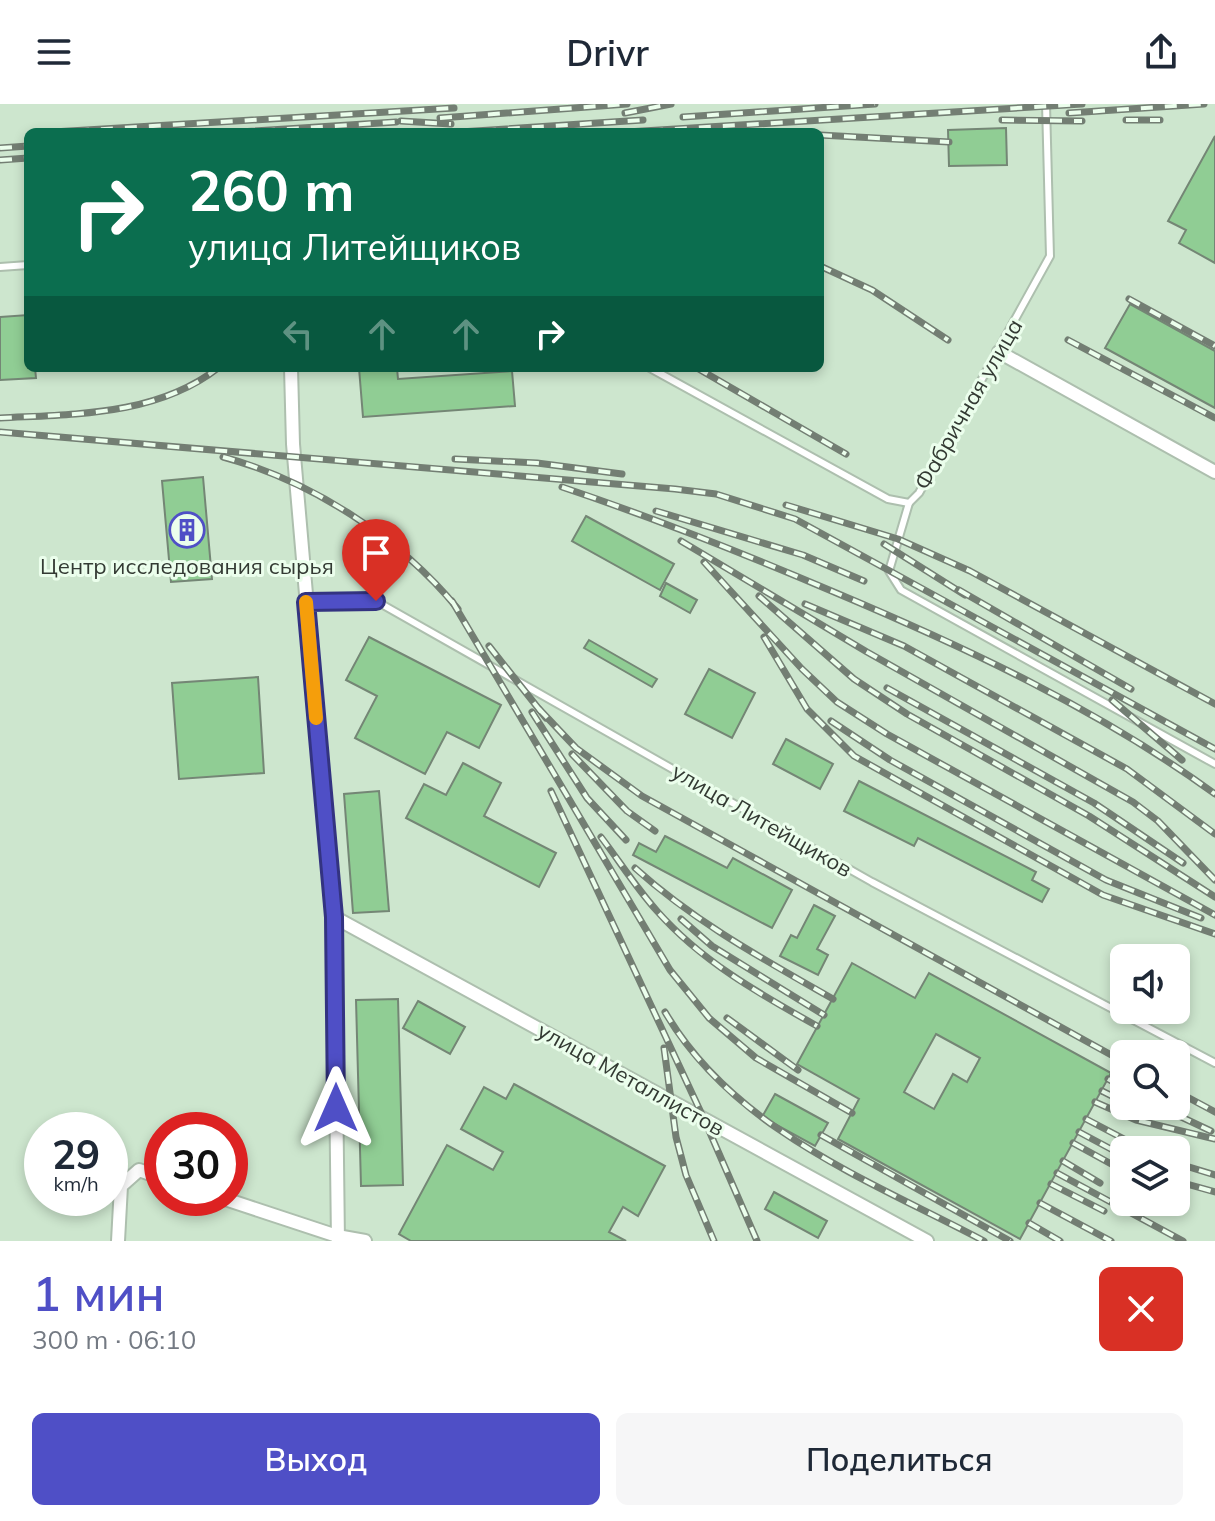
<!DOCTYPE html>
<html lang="ru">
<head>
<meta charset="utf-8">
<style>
  body { margin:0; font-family:Mulish,sans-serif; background:#f6f6f7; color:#1f2937; height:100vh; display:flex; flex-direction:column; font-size:30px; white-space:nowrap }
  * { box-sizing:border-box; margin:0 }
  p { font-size:26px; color:#747a83 }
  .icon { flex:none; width:44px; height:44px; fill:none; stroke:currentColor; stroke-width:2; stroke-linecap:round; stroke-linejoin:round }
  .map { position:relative; height:1137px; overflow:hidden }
  .sheet { display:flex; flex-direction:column; background:#fff; flex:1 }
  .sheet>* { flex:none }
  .top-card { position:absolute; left:24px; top:24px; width:800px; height:244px; border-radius:12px; box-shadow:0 4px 12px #0003; background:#0b6e4f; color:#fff; overflow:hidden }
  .tools { position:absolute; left:1110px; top:840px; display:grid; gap:16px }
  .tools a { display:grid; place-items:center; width:80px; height:80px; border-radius:12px; background:#fff; box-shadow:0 4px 12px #0003; font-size:40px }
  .speed { position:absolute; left:24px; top:1008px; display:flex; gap:16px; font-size:40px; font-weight:700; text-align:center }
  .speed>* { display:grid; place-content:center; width:104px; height:104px; border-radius:50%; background:#fff; box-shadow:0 4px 12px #0003; line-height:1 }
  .speed small { font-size:20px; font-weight:400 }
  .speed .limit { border:12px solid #d22; background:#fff; color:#111 }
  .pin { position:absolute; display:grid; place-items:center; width:68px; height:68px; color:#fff; margin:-82px -34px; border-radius:50% 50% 50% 0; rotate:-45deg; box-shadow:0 0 8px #0007 }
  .pin .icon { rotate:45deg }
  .me { position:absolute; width:88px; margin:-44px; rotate:0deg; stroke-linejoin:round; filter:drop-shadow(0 0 6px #0008) }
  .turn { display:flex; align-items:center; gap:28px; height:168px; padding:0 32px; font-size:36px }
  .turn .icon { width:104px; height:104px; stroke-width:2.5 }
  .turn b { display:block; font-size:56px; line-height:68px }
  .lanes { display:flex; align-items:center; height:76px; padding:0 32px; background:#0003; justify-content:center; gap:40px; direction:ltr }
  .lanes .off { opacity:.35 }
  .round { display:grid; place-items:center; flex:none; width:84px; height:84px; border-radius:12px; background:#f6f6f7 }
  .headline { display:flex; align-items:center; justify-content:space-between; height:136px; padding:0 32px }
  h1 { font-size:48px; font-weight:600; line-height:60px; color:#4f4fc6 }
  .cta { display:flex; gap:16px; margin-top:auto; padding:16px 32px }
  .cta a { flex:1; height:92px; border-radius:12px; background:#4f4fc6; color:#fff; font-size:32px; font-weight:600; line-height:92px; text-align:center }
  .cta a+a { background:#f6f6f7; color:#1f2937 }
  header { display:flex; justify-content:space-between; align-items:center; height:104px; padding:0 32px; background:#fff; font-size:36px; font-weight:600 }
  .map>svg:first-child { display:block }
  .built { fill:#cde6ce; fill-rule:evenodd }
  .building { fill:#90cd94; stroke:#748675; stroke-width:2; fill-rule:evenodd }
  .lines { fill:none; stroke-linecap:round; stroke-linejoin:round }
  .lane-casing { stroke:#adbfae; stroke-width:10 }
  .street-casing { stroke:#adbfae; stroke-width:16 }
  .lane { stroke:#fff; stroke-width:6 }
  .street { stroke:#fff; stroke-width:12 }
  .rail-casing { stroke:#737e73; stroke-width:7 }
  .rail { stroke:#ebfeec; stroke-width:4; stroke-dasharray:12; stroke-linecap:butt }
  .route-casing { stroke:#333381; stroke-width:20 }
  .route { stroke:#4f4fc6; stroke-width:14 }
  .slow { stroke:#f59e0b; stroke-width:14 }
  .labels { text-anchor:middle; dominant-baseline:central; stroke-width:6; stroke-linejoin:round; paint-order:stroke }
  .street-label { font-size:22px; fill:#333a33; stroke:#ebfeec }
  .poi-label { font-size:22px; fill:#333a33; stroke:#ebfeec }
</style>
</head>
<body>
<header><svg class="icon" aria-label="menu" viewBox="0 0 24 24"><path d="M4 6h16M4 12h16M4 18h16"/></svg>Drivr<svg class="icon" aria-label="share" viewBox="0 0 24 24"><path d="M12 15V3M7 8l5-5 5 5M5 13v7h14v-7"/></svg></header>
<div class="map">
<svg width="1215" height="1137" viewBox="0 0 1215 1137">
  <rect width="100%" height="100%" fill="#def1df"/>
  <path class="built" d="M0,0H1215V1137H0ZM28,28H820V264H28ZM1124,854H1176V906H1124ZM1124,950H1176V1002H1124ZM42,1026H110V1094H42ZM162,1026H230V1094H162ZM1124,1046H1176V1098H1124Z"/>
  <g class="building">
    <path d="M1006,24L1007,61L949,62L948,26Z"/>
    <path d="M1215,32V159L1179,139L1186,126L1168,117Z"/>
    <path d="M1130,200L1215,247V304L1105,244Z"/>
    <path d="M28,211V264H35L36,274L0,276V213Z"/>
    <path d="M359,264H397L398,275L512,267L515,302L363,313Z"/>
    <path d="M203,373L212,475L171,478L162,377Z"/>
    <path d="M586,412L674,460L660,486L572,437Z"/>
    <path d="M666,479L697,496L690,509L660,492Z"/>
    <path d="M369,533L501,601L479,644L447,628L425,670L355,634L377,592L346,576Z"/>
    <path d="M589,536L657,575L652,583L584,544Z"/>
    <path d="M709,565L755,589L732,634L685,610Z"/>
    <path d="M258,573L264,669L179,675L172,579Z"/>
    <path d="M786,635L833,660L820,685L773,660Z"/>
    <path d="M463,659L501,679L484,712L556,749L539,783L406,714L424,680L446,691Z"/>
    <path d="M859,677L1036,768L1032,776L1049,785L1042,798L918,734L914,742L844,707Z"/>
    <path d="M379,687L389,807L353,809L344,690Z"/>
    <path d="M665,732L727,764L733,754L792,786L772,824L633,751L639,739L656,748Z"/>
    <path d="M814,801L835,812L817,845L828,851L818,871L780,852L791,831L797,834Z"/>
    <path d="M852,859L915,894L929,869L1111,969L1020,1135L838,1035L859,995L797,960ZM936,930L980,954L967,978L953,970L934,1005L904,988Z"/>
    <path d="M398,895L403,1081L361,1082L356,896Z"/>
    <path d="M418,897L465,923L450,950L403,924Z"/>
    <path d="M514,980L665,1062L638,1112L623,1103L609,1128L626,1137H411L399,1130L447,1041L493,1066L503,1048L461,1025L484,983L506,995Z"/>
    <path d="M775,990L828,1019L815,1042L762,1013Z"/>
    <path d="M774,1088L827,1117L818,1134L765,1105Z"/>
  </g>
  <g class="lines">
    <defs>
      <g id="lane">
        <path d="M0,163L28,161"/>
        <path d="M650,264L888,395L909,399L919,389L1050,152L1046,0"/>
        <path d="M909,399L889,467L901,486L1215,660"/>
        <path d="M306,498L376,497L872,778L1215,959"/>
      </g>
      <g id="street">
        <path d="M999,248L1215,368"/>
        <path d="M291,264L293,340L334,813L338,1137"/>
        <path d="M334,813L927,1137"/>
        <path d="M222,1094L337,1132L365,1137"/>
        <path d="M118,1137L121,1082L139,1066L162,1074"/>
      </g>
    </defs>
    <use href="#lane" class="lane-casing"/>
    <use href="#street" class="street-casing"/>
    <use href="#lane" class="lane"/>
    <use href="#street" class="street"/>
    <defs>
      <g id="rail">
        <path d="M625,9L671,0"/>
        <path d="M1069,9L1204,0"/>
        <path d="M683,13L875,0"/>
        <path d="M440,14L627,0"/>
        <path d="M1002,16L1082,17"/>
        <path d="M1126,16H1160"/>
        <path d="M401,17L451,20"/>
        <path d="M53,28L454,4"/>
        <path d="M239,28L396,18"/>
        <path d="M460,28L643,16"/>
        <path d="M627,28L1082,0"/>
        <path d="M820,31L949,38"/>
        <path d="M0,44L28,42"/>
        <path d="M0,56L28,54"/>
        <path d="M820,162L872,186L948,236"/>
        <path d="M1129,195L1215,242"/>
        <path d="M1068,236L1215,314"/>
        <path d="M697,264L846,350"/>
        <path d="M0,314C74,310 156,312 218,264"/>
        <path d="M0,328L675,385L716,390L795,415L1215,645"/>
        <path d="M223,353C312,377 400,434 458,505"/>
        <path d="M455,355L537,359L622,370"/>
        <path d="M562,383C654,414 745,450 834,488C967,544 1098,605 1215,690"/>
        <path d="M786,401L898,435L970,467L1215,600"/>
        <path d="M656,407L803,451L864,477"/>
        <path d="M681,437L867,548L1133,698L1158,717L1215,776"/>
        <path d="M884,440L965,491"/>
        <path d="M704,458L802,565L837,598L887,630L1215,811"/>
        <path d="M959,486L1131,585"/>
        <path d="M759,492L854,575L907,610L1089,712L1215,793"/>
        <path d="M452,497L670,866L709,914L756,954L852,1009"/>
        <path d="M805,500L904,542L1127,665L1215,730"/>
        <path d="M764,533L807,605L854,652L1103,791L1215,830"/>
        <path d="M489,542L546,614"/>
        <path d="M887,584L1094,699L1183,759"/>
        <path d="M1112,596L1182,656"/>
        <path d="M539,605L576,644L642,692L1124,958"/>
        <path d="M532,608L587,694L626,736"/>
        <path d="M831,617L890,656L1106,776L1201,814"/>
        <path d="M572,650L627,707L655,727"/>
        <path d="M551,687L704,1015L757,1137"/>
        <path d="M601,733C620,758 637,785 657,807C702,858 760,890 817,922"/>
        <path d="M635,764C695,818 763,855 833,895"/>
        <path d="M681,815L712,842L824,911"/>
        <path d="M665,908C734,1026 869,1076 984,1137"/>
        <path d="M727,914L798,966"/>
        <path d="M664,944L676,1033L686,1071L714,1137"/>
        <path d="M1108,975L1124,984"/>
        <path d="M1102,987L1124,998"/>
        <path d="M1176,987L1215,1008"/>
        <path d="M1095,998L1136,1016L1215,1035"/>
        <path d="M1158,1002L1211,1027"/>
        <path d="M1086,1015L1145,1046"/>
        <path d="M1079,1028L1124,1052"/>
        <path d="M821,1031L1010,1137"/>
        <path d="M1073,1039L1124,1067"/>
        <path d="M1063,1057L1100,1079"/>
        <path d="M1176,1059L1215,1071"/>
        <path d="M1057,1069L1183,1137"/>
        <path d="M1176,1077L1215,1088"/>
        <path d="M1051,1080L1104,1107"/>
        <path d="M1040,1099L1111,1137"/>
        <path d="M1029,1119L1060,1137"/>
      </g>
    </defs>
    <use href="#rail" class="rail-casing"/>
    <use href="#rail" class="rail"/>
  </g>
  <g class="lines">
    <defs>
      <path id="route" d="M336,1004L334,813L306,498L376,497"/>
    </defs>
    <use href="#route" class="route-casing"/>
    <use href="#route" class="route"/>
    <path class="slow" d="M306,498L316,614"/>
  </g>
  <defs>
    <symbol id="building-ring" viewBox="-11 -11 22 22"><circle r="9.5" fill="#ebfeec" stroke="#4f4fc6" stroke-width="1.5"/><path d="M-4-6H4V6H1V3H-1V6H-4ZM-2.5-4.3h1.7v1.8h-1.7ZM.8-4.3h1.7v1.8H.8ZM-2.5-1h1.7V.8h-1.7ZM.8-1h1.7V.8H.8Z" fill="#4f4fc6"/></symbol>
  </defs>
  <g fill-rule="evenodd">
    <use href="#building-ring" x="167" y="406" width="40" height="40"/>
  </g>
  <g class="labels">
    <g class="street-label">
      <text transform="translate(968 300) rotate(-60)">Фабричная улица</text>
      <text transform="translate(762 716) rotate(30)">улица Литейщиков</text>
      <text transform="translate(631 975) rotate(29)">улица Металлистов</text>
    </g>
    <g class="poi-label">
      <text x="187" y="462">Центр исследования сырья</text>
    </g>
  </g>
</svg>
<div class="tools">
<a><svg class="icon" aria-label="sound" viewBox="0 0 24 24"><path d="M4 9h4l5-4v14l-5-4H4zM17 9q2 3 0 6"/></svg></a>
<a><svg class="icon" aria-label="search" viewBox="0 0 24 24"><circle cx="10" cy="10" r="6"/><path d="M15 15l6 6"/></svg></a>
<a><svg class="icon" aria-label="layers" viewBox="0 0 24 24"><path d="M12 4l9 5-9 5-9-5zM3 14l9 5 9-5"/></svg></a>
</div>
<div class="speed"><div>29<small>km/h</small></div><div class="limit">30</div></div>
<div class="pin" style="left:376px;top:497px;background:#d93025"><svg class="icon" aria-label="arrive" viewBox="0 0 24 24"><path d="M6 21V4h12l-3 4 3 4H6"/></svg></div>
<svg class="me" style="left:336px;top:1004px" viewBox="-20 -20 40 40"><path d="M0-17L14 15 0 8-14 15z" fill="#4f4fc6" stroke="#fff" stroke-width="4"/></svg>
<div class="top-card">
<div class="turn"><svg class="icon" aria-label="right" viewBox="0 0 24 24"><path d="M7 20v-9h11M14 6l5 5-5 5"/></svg><div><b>260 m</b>улица Литейщиков</div></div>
<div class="lanes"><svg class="icon off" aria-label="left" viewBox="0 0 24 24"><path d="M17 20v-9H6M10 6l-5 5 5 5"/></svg><svg class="icon off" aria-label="ahead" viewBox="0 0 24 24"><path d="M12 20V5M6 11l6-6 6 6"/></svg><svg class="icon off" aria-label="ahead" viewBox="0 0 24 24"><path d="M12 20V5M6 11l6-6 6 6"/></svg><svg class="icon" aria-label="right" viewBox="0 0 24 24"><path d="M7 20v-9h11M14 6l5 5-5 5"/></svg></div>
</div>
</div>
<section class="sheet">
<div class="headline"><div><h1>1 мин</h1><p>300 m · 06:10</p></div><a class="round" style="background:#d93025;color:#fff"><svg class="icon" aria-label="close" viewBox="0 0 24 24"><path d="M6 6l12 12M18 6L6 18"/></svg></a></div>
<div class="cta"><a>Выход</a><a>Поделиться</a></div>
</section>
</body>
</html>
